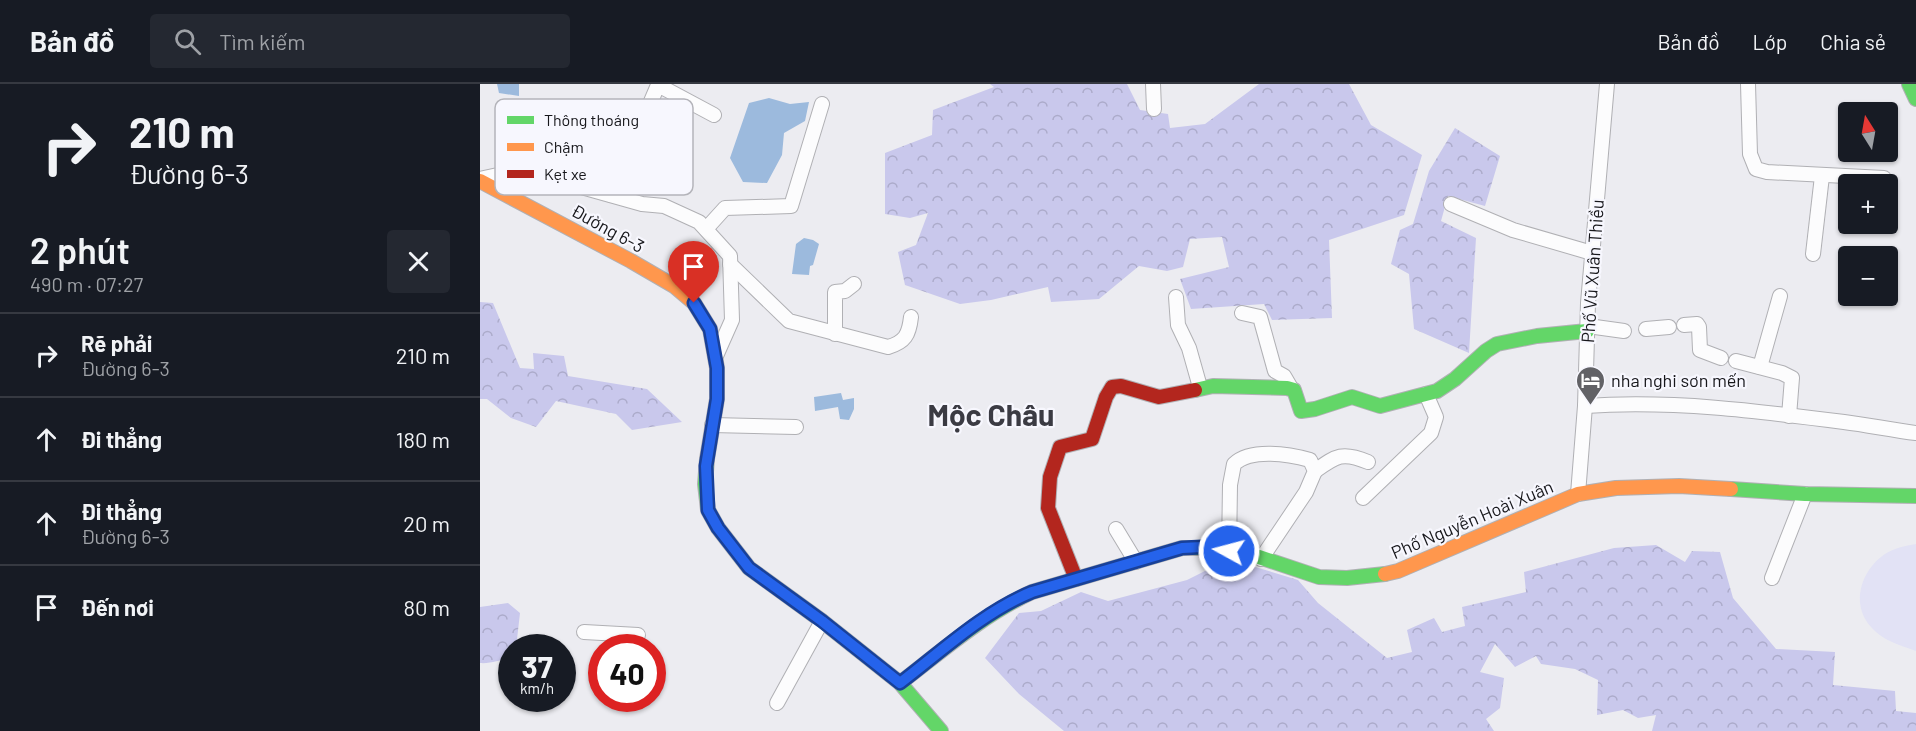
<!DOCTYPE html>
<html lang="vi">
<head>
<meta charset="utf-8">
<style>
  body { margin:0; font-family:Barlow,sans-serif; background:#242831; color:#f1f3f6; height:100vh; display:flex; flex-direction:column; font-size:22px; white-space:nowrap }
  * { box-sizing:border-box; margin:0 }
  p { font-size:20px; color:#9ea1a6 }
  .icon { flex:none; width:33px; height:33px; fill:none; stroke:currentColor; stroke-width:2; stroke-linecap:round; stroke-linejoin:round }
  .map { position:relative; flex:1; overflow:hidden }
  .panel { display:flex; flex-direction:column; background:#171b24; width:480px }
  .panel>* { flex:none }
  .guide { background:#171b24; color:#f1f3f6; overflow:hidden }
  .needle { width:39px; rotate:349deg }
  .tools { position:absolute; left:1358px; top:18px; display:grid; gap:12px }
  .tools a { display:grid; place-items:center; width:60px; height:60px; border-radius:6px; background:#171b24; box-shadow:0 2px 4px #0004; font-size:30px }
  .speed { position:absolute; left:18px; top:550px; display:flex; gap:12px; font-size:30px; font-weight:700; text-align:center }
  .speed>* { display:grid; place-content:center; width:78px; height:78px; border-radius:50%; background:#171b24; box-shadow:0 2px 4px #0004; line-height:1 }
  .speed small { font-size:15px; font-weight:400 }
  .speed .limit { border:9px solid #d22; background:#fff; color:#111 }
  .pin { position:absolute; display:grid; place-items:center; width:51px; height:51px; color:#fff; margin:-62px -26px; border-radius:50% 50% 50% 0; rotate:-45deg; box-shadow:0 0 6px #0007 }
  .pin .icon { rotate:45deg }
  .me { position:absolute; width:66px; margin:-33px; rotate:277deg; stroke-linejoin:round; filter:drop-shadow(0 0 4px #0008) }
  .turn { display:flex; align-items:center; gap:21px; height:126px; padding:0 30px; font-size:27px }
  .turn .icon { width:78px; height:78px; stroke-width:2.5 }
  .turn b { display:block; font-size:42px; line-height:51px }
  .round { display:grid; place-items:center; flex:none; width:63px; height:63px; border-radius:6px; background:#242831 }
  .headline { display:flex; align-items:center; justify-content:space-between; height:102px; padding:0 30px }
  h1 { font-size:36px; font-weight:600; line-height:45px }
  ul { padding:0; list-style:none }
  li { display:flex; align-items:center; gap:18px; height:84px; padding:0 30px; border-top:2px solid #363941 }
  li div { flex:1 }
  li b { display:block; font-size:22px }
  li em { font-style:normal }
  header { display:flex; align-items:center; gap:36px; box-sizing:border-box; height:84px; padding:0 30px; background:#171b24; border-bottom:2px solid #363941 }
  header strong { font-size:28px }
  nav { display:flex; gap:33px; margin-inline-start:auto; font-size:21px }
  .search { width:420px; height:54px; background:#242831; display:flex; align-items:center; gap:15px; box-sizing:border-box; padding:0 21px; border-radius:6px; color:#9ea1a6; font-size:22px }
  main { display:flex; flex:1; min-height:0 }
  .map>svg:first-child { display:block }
  .grass { fill:#e2e2f5 }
  .forest { fill:url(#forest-crowns) }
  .water { fill:#9cbadd }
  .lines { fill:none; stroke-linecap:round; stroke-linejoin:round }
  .street-casing { stroke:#b0b0b4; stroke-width:16 }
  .fast-casing { stroke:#b0b0b4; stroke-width:16 }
  .slow-casing { stroke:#b0b0b4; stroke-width:16 }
  .jam-casing { stroke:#b0b0b4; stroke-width:16 }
  .street { stroke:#fcfcfd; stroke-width:14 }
  .fast { stroke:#63d668; stroke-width:14 }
  .slow { stroke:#ff974d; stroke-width:14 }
  .jam { stroke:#b3261e; stroke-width:14 }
  .route-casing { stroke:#184099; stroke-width:15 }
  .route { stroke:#2563eb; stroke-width:10 }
  .labels { text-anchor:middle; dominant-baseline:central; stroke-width:4.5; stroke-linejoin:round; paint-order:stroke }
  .street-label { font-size:18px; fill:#17171b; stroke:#f7f7fe }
  .poi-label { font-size:18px; fill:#17171b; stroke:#f7f7fe; text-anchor:start }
  .town-label { font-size:30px; font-weight:bold; fill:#3b3b43; stroke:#f7f7fe }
  .key { fill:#f7f7fe; stroke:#b4b4ba; stroke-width:1.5 }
  .key-label { font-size:16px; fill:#17171b }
</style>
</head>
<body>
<header>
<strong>Bản đồ</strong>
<div class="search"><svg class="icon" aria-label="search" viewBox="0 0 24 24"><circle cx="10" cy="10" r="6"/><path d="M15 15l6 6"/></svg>Tìm kiếm</div>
<nav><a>Bản đồ</a><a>Lớp</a><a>Chia sẻ</a></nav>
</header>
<main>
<section class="panel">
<div class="guide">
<div class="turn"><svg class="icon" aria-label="right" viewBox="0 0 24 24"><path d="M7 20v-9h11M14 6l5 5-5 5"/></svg><div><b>210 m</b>Đường 6-3</div></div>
</div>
<div class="headline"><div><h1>2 phút</h1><p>490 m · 07:27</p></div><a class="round"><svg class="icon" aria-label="close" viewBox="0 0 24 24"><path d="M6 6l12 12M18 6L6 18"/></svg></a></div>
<ul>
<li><svg class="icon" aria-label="right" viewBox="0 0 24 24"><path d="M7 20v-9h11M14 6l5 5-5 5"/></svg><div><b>Rẽ phải</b><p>Đường 6-3</p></div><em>210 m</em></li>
<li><svg class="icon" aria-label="ahead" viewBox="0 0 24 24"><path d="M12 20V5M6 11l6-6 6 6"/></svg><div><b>Đi thẳng</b></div><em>180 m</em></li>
<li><svg class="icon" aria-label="ahead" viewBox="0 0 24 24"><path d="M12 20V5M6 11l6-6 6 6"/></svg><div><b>Đi thẳng</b><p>Đường 6-3</p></div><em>20 m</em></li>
<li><svg class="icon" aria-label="arrive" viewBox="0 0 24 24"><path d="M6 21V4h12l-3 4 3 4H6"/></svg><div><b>Đến nơi</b></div><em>80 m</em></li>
</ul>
</section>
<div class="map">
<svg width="1436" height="647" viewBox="0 0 1436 647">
  <defs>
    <pattern id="forest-crowns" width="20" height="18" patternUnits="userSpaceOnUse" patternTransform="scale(1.5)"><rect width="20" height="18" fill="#c9c8ec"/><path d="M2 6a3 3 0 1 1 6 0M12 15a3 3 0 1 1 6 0" fill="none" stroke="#acabca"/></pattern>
  </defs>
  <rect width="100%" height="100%" fill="#ececf1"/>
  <path class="grass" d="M1436,460V567C1420,561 1403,557 1391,543C1370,520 1381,486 1405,470C1414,464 1425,462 1436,460Z"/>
  <g class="forest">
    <path d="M510,0H647L660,26L688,30L690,44L725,40L779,0H869L891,41L942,71L924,131L849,156L852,234L792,236L784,220L711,225L700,195L749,183L742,153L710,155L703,183L687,187L659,182L619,215L571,218L568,203L511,216L480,220L425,201L418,168L436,161L448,129L430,134L405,130V69L452,51L453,26L514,3Z"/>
    <path d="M975,44L1020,72L1005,122L968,112L961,137L996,154L989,269L934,245L929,190L911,180L920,146L933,140L949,87Z"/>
    <path d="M0,218L13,219L40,284L54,285L53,269L84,272L88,292L167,305L202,338L152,346L136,330L76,317L56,343L31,334L7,315H0Z"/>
    <path d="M1176,461L1205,478L1212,467L1240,468L1253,514L1296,565L1355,568L1353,601L1415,607L1416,627L1436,629V647H1172L1176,631L1158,634L1143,626L1117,631L1118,596L1095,585L1061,580L1056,572L1035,583L1015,560L1000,588L1024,594L1020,624L1006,635L1014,647H1043H584L539,610L505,574L539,529L561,527L601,508L628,517L707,496L749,475L818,496L838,519L907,574L932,568L927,546L954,534L962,548L985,542L982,523L1046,508L1044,488L1134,464Z"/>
    <path d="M28,519L40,529L36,564H32L31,575C20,575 11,580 0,579V523Z"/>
  </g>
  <g class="water">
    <path d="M17,0H39V12L19,9Z"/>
    <path d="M289,14L310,20L329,18L325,37L304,49L302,71L287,99L263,98L250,74L269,19Z"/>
    <path d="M324,154L333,156L339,160L333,181L330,182L329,191L312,190L316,160Z"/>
    <path d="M361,309L363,316L374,314V325L369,336L360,335L358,323L335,327L334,313Z"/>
  </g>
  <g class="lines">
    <defs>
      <g id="street">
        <path d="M673,0L674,25"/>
        <path d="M1268,0L1270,70L1276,85L1287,88L1404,94"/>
        <path d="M0,95L27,89L73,95L162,120L184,122L219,138L250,172L252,236L236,272"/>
        <path d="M131,111L178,1L234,31"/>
        <path d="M971,120L1033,146L1112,169"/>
        <path d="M226,145L245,124L311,122L342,20"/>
        <path d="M1333,170L1342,92"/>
        <path d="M250,180L309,237L408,263C425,258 429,251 431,233"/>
        <path d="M696,213L698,241L709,264L720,303"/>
        <path d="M762,229L780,233L795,287L804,292L811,304"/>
        <path d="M1204,241L1217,240L1219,243L1220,266L1241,274"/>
        <path d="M1108,242L1144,247"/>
        <path d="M1166,245L1189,243"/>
        <path d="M355,250V208L365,207L374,200"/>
        <path d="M1256,277L1302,289L1312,294L1309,332"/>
        <path d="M1280,283L1300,212"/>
        <path d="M1105,322C1192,316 1278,327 1364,338C1388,341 1412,346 1436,349"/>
        <path d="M232,341L316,343"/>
        <path d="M835,387C856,372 862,367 888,378"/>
        <path d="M1098,410L1105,322L1108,219L1127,0"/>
        <path d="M883,414L951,349L956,333L946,310"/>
        <path d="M636,445L656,478"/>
        <path d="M749,467L750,401L754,380C771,364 809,370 830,376L835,387L826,408L781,475"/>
        <path d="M1292,494L1325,410"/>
        <path d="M104,548L158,551"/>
        <path d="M297,619L342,537"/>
      </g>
      <g id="fast">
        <path d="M1429,0L1436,15"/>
        <path d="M715,306L733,302L807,304L814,306L821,327L835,325L872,313L900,322L957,307L975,295L1006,267L1017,260L1057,252L1107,247"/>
        <path d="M227,375L225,400L228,426L238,444L269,484L342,537L420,599L461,647"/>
        <path d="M1251,405L1325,410L1436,412"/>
        <path d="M420,599C463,566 503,531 552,508L702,464H737L767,469L839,493L867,494L905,490"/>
      </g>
      <g id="slow">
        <path d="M0,97L151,177L194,202L214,219L230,245L237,284V315L227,375"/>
        <path d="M905,490L918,487L1098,410L1136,404L1199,402L1251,405"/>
      </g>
      <path id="jam" d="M596,495L568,424L570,393L580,363L612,355L626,313L632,303L641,302L679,313L715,306"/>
    </defs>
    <use href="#street" class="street-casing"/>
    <use href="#fast" class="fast-casing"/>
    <use href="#slow" class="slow-casing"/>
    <use href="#jam" class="jam-casing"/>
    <use href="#street" class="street"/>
    <use href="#fast" class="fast"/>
    <use href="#slow" class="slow"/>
    <use href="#jam" class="jam"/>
  </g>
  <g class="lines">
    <defs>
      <path id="route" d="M214,219L230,245L237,284V315L226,382L228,426L238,444L269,484L342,537L420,599C462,567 503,528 552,508L702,464L722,463L749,467"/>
    </defs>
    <use href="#route" class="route-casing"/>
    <use href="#route" class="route"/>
  </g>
  <defs>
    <symbol id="hotel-pin" viewBox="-11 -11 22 30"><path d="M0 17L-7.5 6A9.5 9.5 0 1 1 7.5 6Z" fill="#626266" stroke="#f7f7fe"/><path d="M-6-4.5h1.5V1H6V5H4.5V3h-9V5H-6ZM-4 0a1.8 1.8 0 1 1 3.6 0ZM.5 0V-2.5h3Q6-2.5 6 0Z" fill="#fff"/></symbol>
  </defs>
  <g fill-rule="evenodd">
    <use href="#hotel-pin" x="1094" y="280" width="33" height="45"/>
  </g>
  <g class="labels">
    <g class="street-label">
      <text transform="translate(128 144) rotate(29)">Đường 6-3</text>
      <text transform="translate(1112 187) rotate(-86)">Phố Vũ Xuân Thiều</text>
      <text transform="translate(992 435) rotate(-23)">Phố Nguyễn Hoài Xuân</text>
    </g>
    <g class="poi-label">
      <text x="1131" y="296">nha nghi sơn mến</text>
    </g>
    <g class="town-label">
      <text x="511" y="330">Mộc Châu</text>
    </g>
  </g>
  <rect x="15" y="15" width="198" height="96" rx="9" class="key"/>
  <rect x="27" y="32" width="27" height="8" fill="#63d668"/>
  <rect x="27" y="59" width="27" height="8" fill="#ff974d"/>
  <rect x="27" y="86" width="27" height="8" fill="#b3261e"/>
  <g class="key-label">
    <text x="64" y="42">Thông thoáng</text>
    <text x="64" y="69">Chậm</text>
    <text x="64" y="96">Kẹt xe</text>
  </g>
</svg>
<div class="tools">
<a><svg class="needle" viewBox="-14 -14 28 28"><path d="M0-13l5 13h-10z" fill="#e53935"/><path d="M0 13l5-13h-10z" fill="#9ea1a6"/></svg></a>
<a>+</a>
<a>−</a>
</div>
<div class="speed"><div>37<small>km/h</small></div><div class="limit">40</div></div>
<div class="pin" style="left:214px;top:219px;background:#d93025"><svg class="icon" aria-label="arrive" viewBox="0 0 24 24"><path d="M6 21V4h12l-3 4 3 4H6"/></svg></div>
<svg class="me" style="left:749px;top:467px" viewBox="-20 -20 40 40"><circle r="17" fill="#2563eb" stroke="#fff" stroke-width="3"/><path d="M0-11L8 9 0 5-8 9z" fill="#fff"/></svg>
</div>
</main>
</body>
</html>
